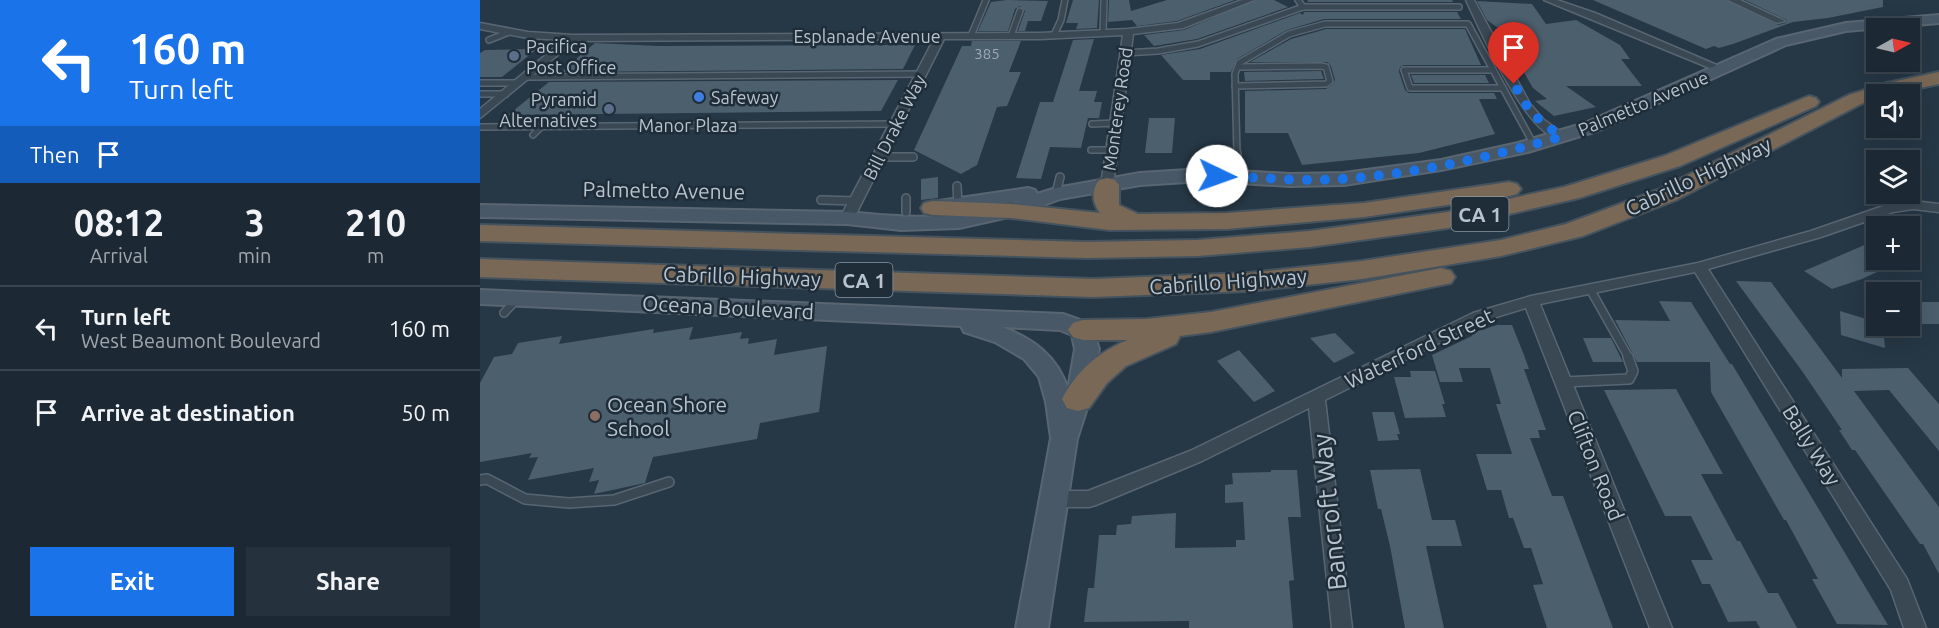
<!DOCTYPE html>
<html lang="en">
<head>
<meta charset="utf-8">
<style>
  body { margin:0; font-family:Ubuntu,sans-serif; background:#25313c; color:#f1f3f6; height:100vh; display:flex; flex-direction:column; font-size:22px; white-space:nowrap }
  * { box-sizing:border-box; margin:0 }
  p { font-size:20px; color:#a0a6ac }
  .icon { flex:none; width:33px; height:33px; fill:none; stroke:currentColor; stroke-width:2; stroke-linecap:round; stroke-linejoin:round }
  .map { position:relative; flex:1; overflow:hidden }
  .drawer { display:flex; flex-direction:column; background:#1c2934; width:480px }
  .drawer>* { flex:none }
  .hud { background:#1a73e8; color:#fff; overflow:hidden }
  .needle { width:39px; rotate:82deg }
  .controls { position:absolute; left:1386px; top:18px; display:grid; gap:12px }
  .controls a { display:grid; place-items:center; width:54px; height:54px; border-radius:0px; background:#1c2934; box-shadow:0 6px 24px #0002,0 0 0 2px #3a454f; font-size:30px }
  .pin { position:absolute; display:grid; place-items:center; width:51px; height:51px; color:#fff; margin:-62px -26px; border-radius:50% 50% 50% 0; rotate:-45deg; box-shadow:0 0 6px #0007 }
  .pin .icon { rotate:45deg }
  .me { position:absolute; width:66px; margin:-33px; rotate:93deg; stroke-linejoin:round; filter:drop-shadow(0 0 4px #0008) }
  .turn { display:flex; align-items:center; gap:21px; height:126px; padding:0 30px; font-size:27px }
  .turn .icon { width:78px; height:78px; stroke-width:2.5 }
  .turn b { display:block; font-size:42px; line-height:51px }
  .then { display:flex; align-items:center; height:57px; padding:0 30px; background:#0003; gap:12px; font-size:22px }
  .eta { display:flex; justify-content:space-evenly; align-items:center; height:102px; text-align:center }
  .eta b { font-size:36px; font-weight:700; line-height:42px }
  .primary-button { display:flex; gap:12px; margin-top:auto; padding:12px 30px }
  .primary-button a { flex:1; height:69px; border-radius:0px; background:#1a73e8; color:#fff; font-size:24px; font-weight:700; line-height:69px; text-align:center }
  .primary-button a+a { background:#25313c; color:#f1f3f6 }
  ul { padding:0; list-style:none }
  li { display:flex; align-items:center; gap:18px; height:84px; padding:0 30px; border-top:2px solid #3a454f }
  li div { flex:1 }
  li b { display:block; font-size:22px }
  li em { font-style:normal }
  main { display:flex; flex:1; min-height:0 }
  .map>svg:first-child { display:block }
  .building { fill:#4c5f6d }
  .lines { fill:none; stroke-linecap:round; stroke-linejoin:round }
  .lane-far2-casing { stroke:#596671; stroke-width:8 }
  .lane-far1-casing { stroke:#596671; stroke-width:10 }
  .lane-casing { stroke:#596671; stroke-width:12 }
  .street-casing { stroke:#596671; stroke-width:3 }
  .secondary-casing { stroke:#596671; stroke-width:4 }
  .highway-casing { stroke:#45535e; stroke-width:4 }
  .lane-far2 { stroke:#3a4854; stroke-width:5 }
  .lane-far1 { stroke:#3a4854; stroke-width:7 }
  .lane { stroke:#3a4854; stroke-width:9 }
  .street { fill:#3a4854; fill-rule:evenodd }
  .secondary { fill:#485867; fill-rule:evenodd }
  .highway { fill:#7a6857; fill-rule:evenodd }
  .route { stroke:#1a73e8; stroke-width:10; stroke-dasharray:0 18 }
  .service-dot { fill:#5c6f8a; stroke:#1f2d39; stroke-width:2 }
  .shop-dot { fill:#3f7fe0; stroke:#1f2d39; stroke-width:2 }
  .education-dot { fill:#8d6e63; stroke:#1f2d39; stroke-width:2 }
  .labels { text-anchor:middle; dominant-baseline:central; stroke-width:5; stroke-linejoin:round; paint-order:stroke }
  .far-number-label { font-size:15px; fill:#9daab5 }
  .far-street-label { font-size:18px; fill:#b8c3cd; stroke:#1f2d39 }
  .far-poi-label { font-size:18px; fill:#b8c3cd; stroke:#1f2d39; text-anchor:start }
  .shield { fill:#1f2d39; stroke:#8a96a1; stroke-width:1.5 }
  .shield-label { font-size:20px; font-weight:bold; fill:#b8c3cd }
  .street-label { font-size:21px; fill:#b8c3cd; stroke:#1f2d39 }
  .poi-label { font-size:21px; fill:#b8c3cd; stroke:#1f2d39; text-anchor:start }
  .near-street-label { font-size:26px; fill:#b8c3cd; stroke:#1f2d39 }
</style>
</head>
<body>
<main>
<section class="drawer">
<div class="hud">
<div class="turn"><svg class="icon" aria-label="left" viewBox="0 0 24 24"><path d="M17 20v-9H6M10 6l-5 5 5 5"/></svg><div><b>160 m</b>Turn left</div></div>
<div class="then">Then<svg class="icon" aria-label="arrive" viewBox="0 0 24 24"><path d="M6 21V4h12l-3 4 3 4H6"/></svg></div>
</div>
<div class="eta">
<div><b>08:12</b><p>Arrival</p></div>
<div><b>3</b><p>min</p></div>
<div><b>210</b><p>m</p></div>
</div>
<ul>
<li><svg class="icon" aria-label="left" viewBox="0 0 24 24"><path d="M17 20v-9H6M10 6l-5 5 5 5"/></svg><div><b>Turn left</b><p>West Beaumont Boulevard</p></div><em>160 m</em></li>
<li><svg class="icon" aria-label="arrive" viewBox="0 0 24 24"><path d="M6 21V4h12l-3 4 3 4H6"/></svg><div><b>Arrive at destination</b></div><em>50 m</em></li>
</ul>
<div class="primary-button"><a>Exit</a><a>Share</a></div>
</section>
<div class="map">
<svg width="1459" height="628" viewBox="0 0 1459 628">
  <rect width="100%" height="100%" fill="#263745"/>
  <g class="building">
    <path d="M527,0L568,1L561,21H548L545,31H538L545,11L540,6L535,9L528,31H498L511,2Z"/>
    <path d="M593,0H619L617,28L596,29L598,23H586Z"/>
    <path d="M629,0H649L651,11L687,0H755L697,21L657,26L652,20L628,22Z"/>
    <path d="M776,0H794L808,7L717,39L674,46L664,35L704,30Z"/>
    <path d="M828,0H972L973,2H827Z"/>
    <path d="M1113,0H1246L1298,25L1306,23L1307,20L1265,0H1403V7L1348,18L1313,22L1253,44L1239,48L1234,46L1226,49Z"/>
    <path d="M997,1L1052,4L1066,24L1096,20L1140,45L1150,59H1141L1162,86H1086L1116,107L1074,116L1055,101L1067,99L1053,88L1018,28L1007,20Z"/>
    <path d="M824,12H977L981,19H844L807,30L757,59L751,72H730V80H703L681,55L720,49L820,13L823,15Z"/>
    <path d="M846,29H985L1001,65H924L920,67L919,72L925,90L929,93H1014L1017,99H999L1015,134L939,153L822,165L808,133H765V91L846,89L853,84L855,80L851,66L847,62H770L811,39Z"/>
    <path d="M614,39L599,91H617L614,102H622L619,118H608L601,148L570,147L561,179L536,178L560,102H573L593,40Z"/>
    <path d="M492,41H541L529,72H541L527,106L517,107L497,165L481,174L434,150L482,46H491Z"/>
    <path d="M115,43L178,46L435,45L423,69L81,72Z"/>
    <path d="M57,49L22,77H0V53L5,50Z"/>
    <path d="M841,71L844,79L765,81L764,72H761Z"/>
    <path d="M931,75H1005L1009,83H934Z"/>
    <path d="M418,80L401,111L28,115L69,82Z"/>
    <path d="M669,118H695L692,153H665Z"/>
    <path d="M458,177V198L441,200V179Z"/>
    <path d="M1396,240V260H1423L1382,279L1352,289L1324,271Z"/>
    <path d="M1256,281L1291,282L1362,378V369L1428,368L1459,404V451L1409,390L1374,391L1459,507V574L1443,544H1440L1375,450H1372L1359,430H1362L1322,371Z"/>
    <path d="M1179,301L1211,302L1250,364H1252L1408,625L1357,624L1332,579H1338L1306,520H1304L1231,392L1230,362H1157L1135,320L1190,321Z"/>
    <rect x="1430" y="302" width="29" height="22"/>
    <path d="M1360,311L1396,322V326H1403L1405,348L1361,335Z"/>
    <path d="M1017,325H1032L1044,355L1049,369H1044L1066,430H1058L1060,438H1050L1072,496H1083L1133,628H1067L1053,585L1063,584L1051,548H1044L1033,518H1029L1021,490H1007L996,454H1032L1016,404H1021L1010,368H979L983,382H960L952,355L992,336V333Z"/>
    <path d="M213,327L209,340L262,332L260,339L269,338L268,344L297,339L294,355L347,346L339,412L280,423L277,439L173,457L165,483L114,494L119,480L109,482L114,468L48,480L58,457L49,458L52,453L0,462V383L14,357L32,354L38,343L82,336L79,344L174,329L173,333Z"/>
    <path d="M855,333L875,353L854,363L830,338Z"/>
    <path d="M1103,338H1131L1143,362H1113Z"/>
    <path d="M759,350L795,391L774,402L737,361Z"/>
    <path d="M930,371H955L965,404H962L966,417L925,418L914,377H931Z"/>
    <path d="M1196,389L1243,474H1221L1257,541H1260L1288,593H1298L1317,628H1280L1276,621L1248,622L1230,584H1222L1211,560H1233L1211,516H1185L1124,390Z"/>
    <path d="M892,412H914L920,434H917L919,440L898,441Z"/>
    <path d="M940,469L952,520H975L982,546H946L964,628H925L910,546L901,509H898L890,470Z"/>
    <path d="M791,470H817L821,517H808L814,580L809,581L813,628H709V621L604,622L608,588H614L619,535H636L637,525L651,524L652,516L696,513L695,548L756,547V540H765L763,502L745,503V485L753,484L752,473L791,472Z"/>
  </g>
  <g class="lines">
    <defs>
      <g id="lane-far2">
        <path d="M818,0L823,7"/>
        <path d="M623,33L624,0"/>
        <path d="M574,35L581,20L585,0"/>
        <path d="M491,36L506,0"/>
        <path d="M531,36L540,11"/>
        <path d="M9,40L29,32"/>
        <path d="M645,53L678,51L718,44L823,7H979"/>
        <path d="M1013,70H924L930,88H1023"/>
        <path d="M47,77L440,74"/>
        <path d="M0,83H39"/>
        <path d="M755,86L846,84L850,81L846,67L841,66L758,67"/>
        <path d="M1,94H26"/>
        <path d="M612,124L635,123"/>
        <path d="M0,127L416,124"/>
        <path d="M53,135L62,126"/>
        <path d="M611,150H631"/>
        <path d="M757,154L755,74L759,63L809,34L845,24H988L1054,145"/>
      </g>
      <g id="lane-far1">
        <path d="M757,153L758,177"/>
        <path d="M399,157H433"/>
        <path d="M723,161V175"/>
        <path d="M477,186L478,204"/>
        <path d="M576,194L580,177"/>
        <path d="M426,198V212"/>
        <path d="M341,200L376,201"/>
        <path d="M1110,289L1149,358"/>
        <path d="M24,313L37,299"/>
      </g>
      <g id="lane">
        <path d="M1084,382L1149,379L1153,371L1148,357"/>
        <path d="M0,480L7,479L45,499L89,503L134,500L189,482"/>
      </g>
      <g id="street">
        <path d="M762,0H774L703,28L653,34L633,185L627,189L621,185L643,35L560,39H464L374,218L367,222L360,218L454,39L95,41L0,118V109L84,40L48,38L0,29V23L48,32L93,35L560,33L648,29L698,23Z"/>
        <path d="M986,0H994L1050,104L1064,120L1085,135V139C1050,146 999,27 986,0Z"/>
        <path d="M1064,0H1077L1115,13L1246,69L1237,71Z"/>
        <path d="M1248,0H1260L1305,21L1297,23Z"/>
        <path d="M1433,201L1459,204V212L1433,209L1413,212L1341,237L1228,269L1427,579L1446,628H1424L1411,590L1215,272L1060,304L1192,628H1170L1046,308L1003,321L845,400L872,628H852L829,408L722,461L616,505L609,507H574L567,505L565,499L567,493L574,491H608L710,451L993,313L1051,296L1218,263L1331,231L1406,205Z"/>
      </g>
      <g id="secondary">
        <path d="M1459,15V23L1366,31L1306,45L1117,131L1048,152L961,170L864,185L810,186L723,181L660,185L580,199L538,215L479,228L421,230L367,224L0,217V205L367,212C425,218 484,222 540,201L459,213L452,211L449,207L452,203L459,201L548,188L555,190L557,194L576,188L660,173L723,169L810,174L864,173L961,160L1038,143L1105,123L1296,39L1366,23Z"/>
        <path d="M0,290L583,314L611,324L619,349L610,399L597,439L568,628H536L571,438L566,402L559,377L544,359L515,342L484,332L481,326L0,304ZM522,327L580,330L592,335L595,349L588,389C577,356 554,339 522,327Z"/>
      </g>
      <g id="highway">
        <path d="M1459,72V84L1411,94H1396V99L1383,103L1196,200L1103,236L1021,256L882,279L768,291L613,297L0,277V259L613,279L768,273L882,261L1021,240L1086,224L1178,190L1369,95L1407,83Z"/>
        <path d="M1329,96L1336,98L1339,102L1336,106L1200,166L1099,198L968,228L830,247L718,256L607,258L0,241V225L607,242L718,240L830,231L968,212L1084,187L1184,156Z"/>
        <path d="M627,178L635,180L639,185V205L658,214L747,213L884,203L1029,182L1037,184L1041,189L1037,194L1029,196L884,217L747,229L630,230L531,218L453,215L444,213L441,208L444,203L453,201L531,204L620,213C612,202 611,191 619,180Z"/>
        <path d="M961,268L971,271L975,277L971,283L731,332L700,336L696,344L646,366L627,383L609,408L598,411L587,408L582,399C597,371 618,352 648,340H603L593,337L588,330L593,323L603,320L667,319L731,312Z"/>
      </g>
    </defs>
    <use href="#lane-far2" class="lane-far2-casing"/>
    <use href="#lane-far1" class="lane-far1-casing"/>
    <use href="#lane" class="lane-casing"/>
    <use href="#street" class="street-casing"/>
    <use href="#secondary" class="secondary-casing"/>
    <use href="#highway" class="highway-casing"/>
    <use href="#lane-far2" class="lane-far2"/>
    <use href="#lane-far1" class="lane-far1"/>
    <use href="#lane" class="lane"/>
    <use href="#street" class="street"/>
    <use href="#secondary" class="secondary"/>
    <use href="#highway" class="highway"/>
  </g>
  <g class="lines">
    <path class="route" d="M737,176C770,177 804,180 838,180C919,178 1003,159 1081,137L1051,113L1034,84"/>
  </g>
  <g class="service-dot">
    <circle cx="34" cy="56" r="6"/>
    <circle cx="129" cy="109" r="6"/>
  </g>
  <circle class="shop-dot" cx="219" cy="97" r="6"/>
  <circle class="education-dot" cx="115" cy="416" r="6"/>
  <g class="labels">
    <g class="far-number-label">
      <text x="507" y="53">385</text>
    </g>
    <g class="far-street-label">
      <text x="387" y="36">Esplanade Avenue</text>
      <text transform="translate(1163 103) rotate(-23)">Palmetto Avenue</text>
      <text transform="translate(637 109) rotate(-82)">Monterey Road</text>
      <text x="208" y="125">Manor Plaza</text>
      <text transform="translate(414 127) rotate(-63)">Bill Drake Way</text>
    </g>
    <g class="far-poi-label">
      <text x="46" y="46">Pacifica<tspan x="46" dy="21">Post Office</tspan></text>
      <text x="231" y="97">Safeway</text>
      <text x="117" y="99" text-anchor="end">Pyramid<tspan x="117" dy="21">Alternatives</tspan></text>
    </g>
    <g class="shield">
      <rect x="971.5" y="197" width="57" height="34" rx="4.5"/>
      <rect x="355.5" y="263" width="57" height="34" rx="4.5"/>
    </g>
    <g class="shield-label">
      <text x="1000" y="214">CA 1</text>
      <text x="384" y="280">CA 1</text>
    </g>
    <g class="street-label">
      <text transform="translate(1218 176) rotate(-25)">Cabrillo Highway</text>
      <text transform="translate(184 190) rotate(1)">Palmetto Avenue</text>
      <text transform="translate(262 276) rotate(2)">Cabrillo Highway</text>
      <text transform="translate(748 281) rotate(-4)">Cabrillo Highway</text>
      <text transform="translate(248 307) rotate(3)">Oceana Boulevard</text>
      <text transform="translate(939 348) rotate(-25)">Waterford Street</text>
      <text transform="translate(1332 445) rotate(58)">Bally Way</text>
      <text transform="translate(1116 465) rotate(68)">Clifton Road</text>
    </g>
    <g class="poi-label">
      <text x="127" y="404">Ocean Shore<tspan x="127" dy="24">School</tspan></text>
    </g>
    <g class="near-street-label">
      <text transform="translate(849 512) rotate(-96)">Bancroft Way</text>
    </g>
  </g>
</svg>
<div class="controls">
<a><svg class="needle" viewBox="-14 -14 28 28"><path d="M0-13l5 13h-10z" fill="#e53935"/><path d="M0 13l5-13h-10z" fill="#a0a6ac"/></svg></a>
<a><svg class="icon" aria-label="sound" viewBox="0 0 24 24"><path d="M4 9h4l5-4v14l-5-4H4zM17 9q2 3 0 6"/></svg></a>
<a><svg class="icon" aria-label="layers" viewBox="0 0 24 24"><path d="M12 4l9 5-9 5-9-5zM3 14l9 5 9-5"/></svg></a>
<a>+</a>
<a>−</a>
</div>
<div class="pin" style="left:1034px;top:84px;background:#d93025"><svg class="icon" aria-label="arrive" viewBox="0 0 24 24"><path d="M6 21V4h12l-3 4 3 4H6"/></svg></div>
<svg class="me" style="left:737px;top:176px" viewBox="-20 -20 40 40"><circle r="19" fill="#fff"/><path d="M0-13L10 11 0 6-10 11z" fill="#1a73e8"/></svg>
</div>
</main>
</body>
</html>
